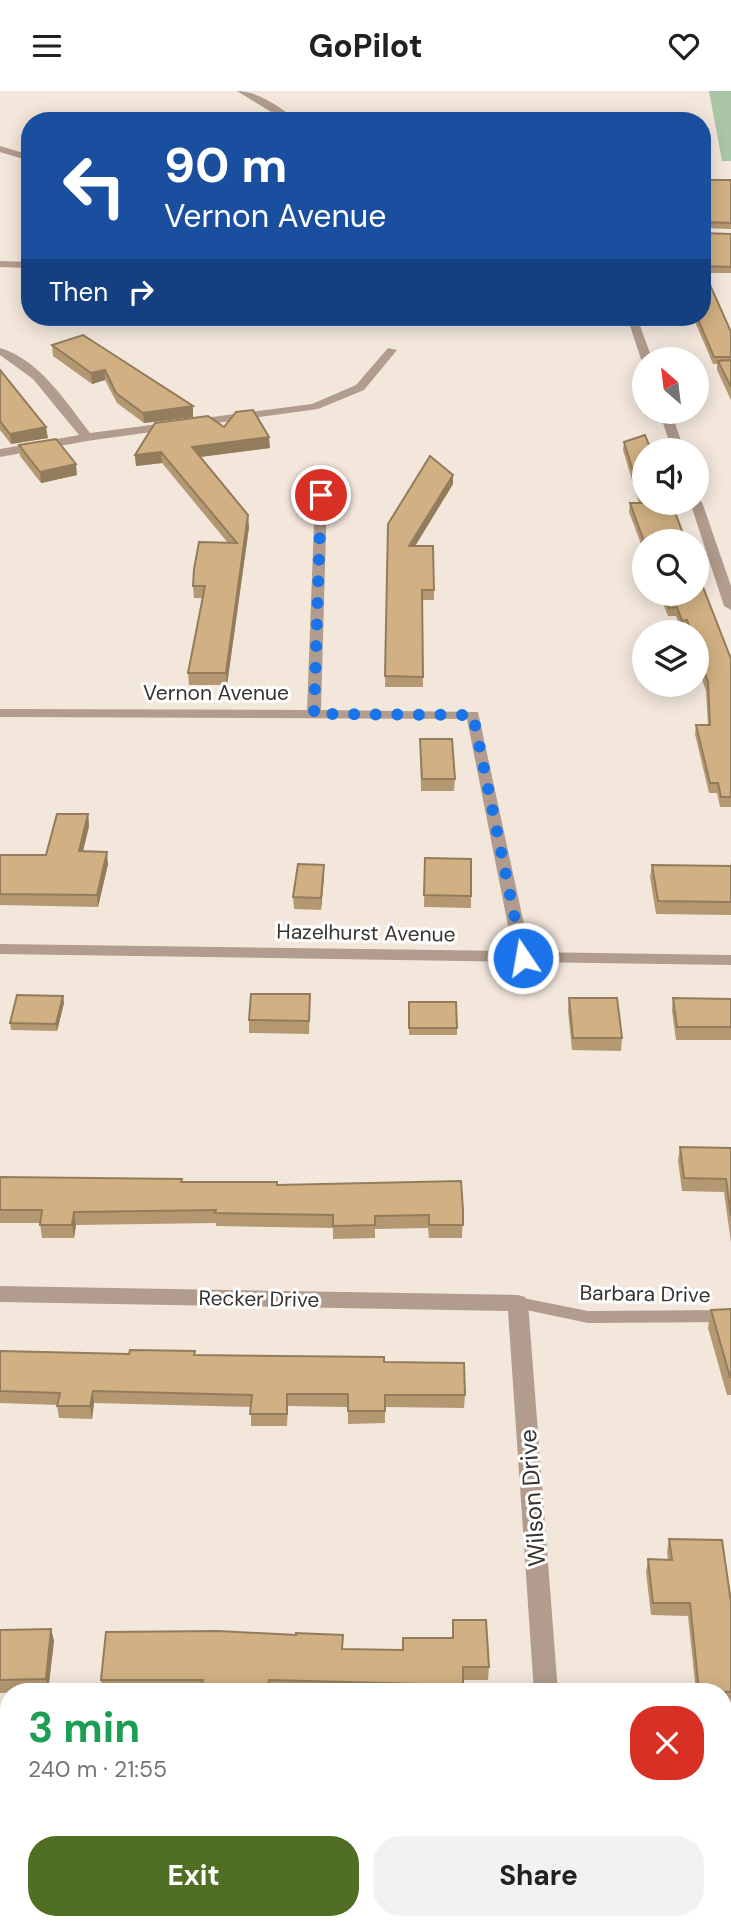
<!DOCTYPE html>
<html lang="en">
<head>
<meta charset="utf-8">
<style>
  body { margin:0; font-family:"DM Sans",sans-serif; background:#f2f2f2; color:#202124; height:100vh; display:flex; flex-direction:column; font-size:26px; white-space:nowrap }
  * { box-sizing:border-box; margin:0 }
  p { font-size:23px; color:#757577 }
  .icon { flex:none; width:38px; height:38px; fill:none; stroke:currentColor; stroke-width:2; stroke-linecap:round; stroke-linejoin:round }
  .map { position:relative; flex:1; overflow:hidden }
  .details { position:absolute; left:0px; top:1592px; width:732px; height:247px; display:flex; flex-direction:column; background:#fff; border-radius:28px 28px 0 0; box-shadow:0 4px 18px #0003 }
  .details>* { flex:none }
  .guide { position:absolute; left:21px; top:21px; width:690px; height:214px; border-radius:28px; box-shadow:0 4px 18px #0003; background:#1a4fa0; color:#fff; overflow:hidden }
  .needle { width:46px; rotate:332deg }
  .fabs { position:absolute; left:632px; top:256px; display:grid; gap:14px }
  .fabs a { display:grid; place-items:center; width:77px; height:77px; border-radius:50%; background:#fff; box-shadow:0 4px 18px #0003; font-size:35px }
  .pin { position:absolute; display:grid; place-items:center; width:60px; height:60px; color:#fff; margin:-30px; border:4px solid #fff; border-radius:50%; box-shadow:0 2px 7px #0007 }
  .me { position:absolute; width:77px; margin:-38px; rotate:348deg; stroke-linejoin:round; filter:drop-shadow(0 0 5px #0008) }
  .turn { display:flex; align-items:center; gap:24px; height:147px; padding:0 28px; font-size:32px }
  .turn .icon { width:91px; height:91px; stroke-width:2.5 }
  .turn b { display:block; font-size:49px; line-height:60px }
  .then { display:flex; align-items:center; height:66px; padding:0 28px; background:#0003; gap:14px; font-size:26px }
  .round { display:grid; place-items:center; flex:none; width:74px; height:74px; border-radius:28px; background:#f2f2f2 }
  .headline { display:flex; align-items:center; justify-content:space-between; height:119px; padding:0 28px }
  h1 { font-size:42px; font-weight:700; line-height:52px; color:#1e9e55 }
  .cta { display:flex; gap:14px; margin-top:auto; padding:14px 28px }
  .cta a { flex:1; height:80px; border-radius:28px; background:#516f24; color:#fff; font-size:28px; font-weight:700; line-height:80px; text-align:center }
  .cta a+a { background:#f2f2f2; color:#202124 }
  header { display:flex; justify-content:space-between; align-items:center; height:91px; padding:0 28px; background:#fff; font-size:32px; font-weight:700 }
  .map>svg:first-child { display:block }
  .green { fill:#abc5a7 }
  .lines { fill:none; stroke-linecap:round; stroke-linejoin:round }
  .service { fill:#b19c8d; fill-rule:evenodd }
  .minor { fill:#b19c8d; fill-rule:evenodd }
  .tertiary { fill:#b19c8d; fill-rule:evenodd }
  .wall { fill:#b49871 }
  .shaded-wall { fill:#927c5c }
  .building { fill:#d1b183; stroke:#927c5c; stroke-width:2 }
  .route { stroke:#1a73e8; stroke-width:12; stroke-dasharray:0 21.6 }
  .labels { text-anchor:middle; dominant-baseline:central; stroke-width:6; stroke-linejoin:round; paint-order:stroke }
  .street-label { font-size:21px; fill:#38332f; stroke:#fff }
  .near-street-label { font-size:24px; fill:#38332f; stroke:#fff }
</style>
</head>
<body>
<header><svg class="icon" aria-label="menu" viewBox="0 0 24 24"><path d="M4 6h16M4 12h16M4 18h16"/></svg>GoPilot<svg class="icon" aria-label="heart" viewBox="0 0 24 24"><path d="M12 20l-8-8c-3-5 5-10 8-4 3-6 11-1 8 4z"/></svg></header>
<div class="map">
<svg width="731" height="1839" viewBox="0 0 731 1839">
  <rect width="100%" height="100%" fill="#f3e7dc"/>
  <path class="green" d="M709,0H731V70H722Z"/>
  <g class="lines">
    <path class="service" d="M518,1206L588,1220L731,1219V1231L588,1232L512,1216L510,1212L512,1208Z"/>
    <g class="minor">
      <path d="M237,0C257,0 282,16 296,30H286Z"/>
      <path d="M0,55L30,64V70L0,61Z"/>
      <path d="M627,226H637L652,268H644V271L641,268Z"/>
      <path d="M0,257C40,269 66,311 90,342L312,313L356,294L388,257L397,259L364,299L318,318L87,350L0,366V358L79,344L33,288L0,264Z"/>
      <path d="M659,320H671L684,359H672Z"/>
      <path d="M321,400L327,404L321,619L478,621L530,861L731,864V874L0,863V853L513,860L467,628L0,626V618L307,619L315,404Z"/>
      <path d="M696,407L702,411L731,495V519L724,515L690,411H696Z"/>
      <path d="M0,1195L518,1204L525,1206L528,1212L558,1601H534L508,1220L0,1211Z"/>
      <path d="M0,1684L9,1685V1709L0,1708Z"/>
      <rect x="723" y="1703" width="8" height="24"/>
      <path d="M573,1830H599L601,1839H575Z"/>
    </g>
    <path class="tertiary" d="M0,170L30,171V177L0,176Z"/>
  </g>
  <g class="wall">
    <path d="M702,89H731V138L702,137Z"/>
    <path d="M702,142L731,143V182H704L731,241V309L717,279V273H713L693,226H702Z"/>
    <path d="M52,254L193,315V326L144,332L117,312L105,289L92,293L53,265Z"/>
    <path d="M0,279L48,347L11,353L0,339Z"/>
    <path d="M224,336L270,357L200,366L249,436L227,594H189L188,582L203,507H194L193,495L228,452L162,372L136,375L135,364Z"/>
    <path d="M645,344L644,450V461L629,421L630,412H639L623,359L624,351Z"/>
    <path d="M19,354L77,384L41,392L20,365Z"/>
    <path d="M453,384V393L415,455H433L434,509H422L423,596H385L388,433Z"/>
    <path d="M659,502H696L731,568V716H720L717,702H709L695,643L696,634H708L706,600L696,570V541H687L686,538L681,539L676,525H668Z"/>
    <path d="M420,648L455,688L454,700H421Z"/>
    <path d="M88,723L89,735L83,760L108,773L98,816L0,814V764H46Z"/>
    <path d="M425,767L471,805V817L424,816Z"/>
    <path d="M731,771V824L656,823L650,786L652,774L730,775Z"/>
    <path d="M324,774V786L321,819L294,818L293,806Z"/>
    <path d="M310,903L309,943L249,942V929Z"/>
    <path d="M569,907L622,947L621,960L572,959L568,920Z"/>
    <path d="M673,907L731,908V949H676L672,920Z"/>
    <path d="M409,911L457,937V944H409Z"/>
    <path d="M64,912L57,940L11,939L10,932Z"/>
    <path d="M680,1056L731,1057V1152L724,1101L682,1100L678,1069Z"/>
    <path d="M0,1086L278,1094L463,1119L462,1147H429L428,1137L375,1138V1147L333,1148V1137L216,1135V1132L76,1134L74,1147H42L40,1132H0Z"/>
    <path d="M731,1218V1304H727L708,1237L711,1219Z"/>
    <path d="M0,1260L129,1263L195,1260V1264L384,1271L465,1304L464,1317L385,1316V1332L348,1333V1316L288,1315L287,1335H251V1316L94,1312L92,1328L59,1327L57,1314L0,1312V1313Z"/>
    <path d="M669,1448L731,1511V1613H723V1601H696L688,1525L651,1524L646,1481L648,1468L668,1469L667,1461Z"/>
    <path d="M453,1529L489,1576L488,1589H463V1601H103L101,1589L343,1558L403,1559L452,1547Z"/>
    <path d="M51,1538L54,1550L48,1600L0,1602V1539Z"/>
  </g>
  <g class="shaded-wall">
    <path d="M105,279V289L92,293L91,282Z"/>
    <path d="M193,315V326L144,332L143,322Z"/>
    <path d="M46,336L48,347L11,353L10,343Z"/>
    <path d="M269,346L270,357L192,367V356Z"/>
    <path d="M161,361L162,372L136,375L135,364Z"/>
    <path d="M76,373L77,384L41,392L40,381Z"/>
    <path d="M453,384V393L409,465V455Z"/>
    <path d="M248,424L249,436L227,594L226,582Z"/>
    <path d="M88,723L89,735L80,772L79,760Z"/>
    <path d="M107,761L108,773L98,816L97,804Z"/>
    <path d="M324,774V786L321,819V807Z"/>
    <path d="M63,905L64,912L57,940L56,933Z"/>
    <path d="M74,1121L76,1134L74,1147L72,1134Z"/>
    <path d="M93,1300L94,1312L92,1328L90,1315Z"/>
    <path d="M51,1538L54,1550L48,1600L46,1588Z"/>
  </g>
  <g class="building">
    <path d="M702,89H731V132L703,131L702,134Z"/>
    <path d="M702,142L731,143V176L702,175Z"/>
    <path d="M702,176L731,241V266H714L697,226H702Z"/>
    <path d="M83,244L193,315L143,322L116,302L105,279L91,282L52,254Z"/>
    <path d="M731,269V296L718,270Z"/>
    <path d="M0,279L46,336L10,343L0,330Z"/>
    <path d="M253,319L269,346L192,356L248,424L226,582H188L205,495H193L194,478L199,451L237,452L161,361L135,364L155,332L208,325L224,336L236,321Z"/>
    <path d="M645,344L651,359H644V411H671L686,450H644L630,412H643L624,351Z"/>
    <path d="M56,348L76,373L40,381L19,354Z"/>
    <path d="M430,365L453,384L409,455H433L434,499H422L423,586L385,585L388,433Z"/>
    <path d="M696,478L731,568V706H721L718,692H710L696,634H710L708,591L696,557V541H691L687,529L682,530L677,516L669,517L663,502H696Z"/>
    <path d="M420,648H452L455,688H422Z"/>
    <path d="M57,723H88L79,760L107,761L97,804L0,803V764H46Z"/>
    <path d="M425,767L471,768V805L424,804Z"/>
    <path d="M298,773L324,774L321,807L293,806Z"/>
    <path d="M652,774L731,775V811L658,810Z"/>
    <path d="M251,903H310L309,930L249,929Z"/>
    <path d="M17,904L63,905L56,933L10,932Z"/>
    <path d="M569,907H617L622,947H573Z"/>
    <path d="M673,907L731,908V936H677Z"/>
    <path d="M409,911H456L457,937H409Z"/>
    <path d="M680,1056L731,1057V1125L726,1088L684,1087Z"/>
    <path d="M0,1086L182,1088L181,1091H277V1094L461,1090L463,1119V1134H429V1124L375,1125V1134L333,1135V1124L215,1122L216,1119L74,1121L72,1134H40L42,1119H0Z"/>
    <path d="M731,1218V1286H730L711,1219Z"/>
    <path d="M130,1259L195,1260L194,1264L384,1266V1271L464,1272L465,1304H385V1320H348V1303H287V1323H250L252,1304L93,1300L90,1315H57L60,1302L0,1300V1260L129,1263Z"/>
    <path d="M669,1448L722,1449L731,1511V1601L699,1600L690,1512H653L648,1468L672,1469Z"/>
    <path d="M453,1529H486L489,1576H463V1594L269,1589L267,1601H201L203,1589H101L106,1541L218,1540L296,1544V1542L343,1544L342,1558L403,1559V1547H453Z"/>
    <path d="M51,1538L46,1588L0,1589V1539Z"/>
    <path d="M38,1830H461V1839H37Z"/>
  </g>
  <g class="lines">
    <path class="route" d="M321,404L314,623L473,624L523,867"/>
  </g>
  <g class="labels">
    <g class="street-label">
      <text x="216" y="602">Vernon Avenue</text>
      <text transform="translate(366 842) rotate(1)">Hazelhurst Avenue</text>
      <text transform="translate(645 1203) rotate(1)">Barbara Drive</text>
      <text transform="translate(259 1208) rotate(1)">Recker Drive</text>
    </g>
    <g class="near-street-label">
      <text transform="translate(532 1407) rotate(-94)">Wilson Drive</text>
    </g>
  </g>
</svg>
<div class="fabs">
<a><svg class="needle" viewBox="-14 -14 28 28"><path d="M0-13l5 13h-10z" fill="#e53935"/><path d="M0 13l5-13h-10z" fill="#757577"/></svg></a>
<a><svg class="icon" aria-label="sound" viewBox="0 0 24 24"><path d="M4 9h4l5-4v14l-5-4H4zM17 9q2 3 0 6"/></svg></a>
<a><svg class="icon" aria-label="search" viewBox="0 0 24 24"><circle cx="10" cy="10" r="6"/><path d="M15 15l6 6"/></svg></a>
<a><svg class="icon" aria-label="layers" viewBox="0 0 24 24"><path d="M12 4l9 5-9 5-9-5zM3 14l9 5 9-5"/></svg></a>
</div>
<div class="pin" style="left:321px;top:404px;background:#d93025"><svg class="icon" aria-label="arrive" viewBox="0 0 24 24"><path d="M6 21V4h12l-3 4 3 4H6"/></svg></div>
<svg class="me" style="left:523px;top:867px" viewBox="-20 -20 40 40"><circle r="17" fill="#1a73e8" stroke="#fff" stroke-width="3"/><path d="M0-11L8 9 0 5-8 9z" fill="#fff"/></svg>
<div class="guide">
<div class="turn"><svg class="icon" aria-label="left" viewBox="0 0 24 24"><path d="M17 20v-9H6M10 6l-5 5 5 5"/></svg><div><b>90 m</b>Vernon Avenue</div></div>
<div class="then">Then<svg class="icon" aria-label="right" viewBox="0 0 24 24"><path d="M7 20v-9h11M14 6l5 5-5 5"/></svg></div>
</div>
<section class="details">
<div class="headline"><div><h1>3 min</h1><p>240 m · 21:55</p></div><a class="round" style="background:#d93025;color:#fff"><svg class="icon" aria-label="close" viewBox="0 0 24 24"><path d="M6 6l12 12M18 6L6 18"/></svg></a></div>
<div class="cta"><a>Exit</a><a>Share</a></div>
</section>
</div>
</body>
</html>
